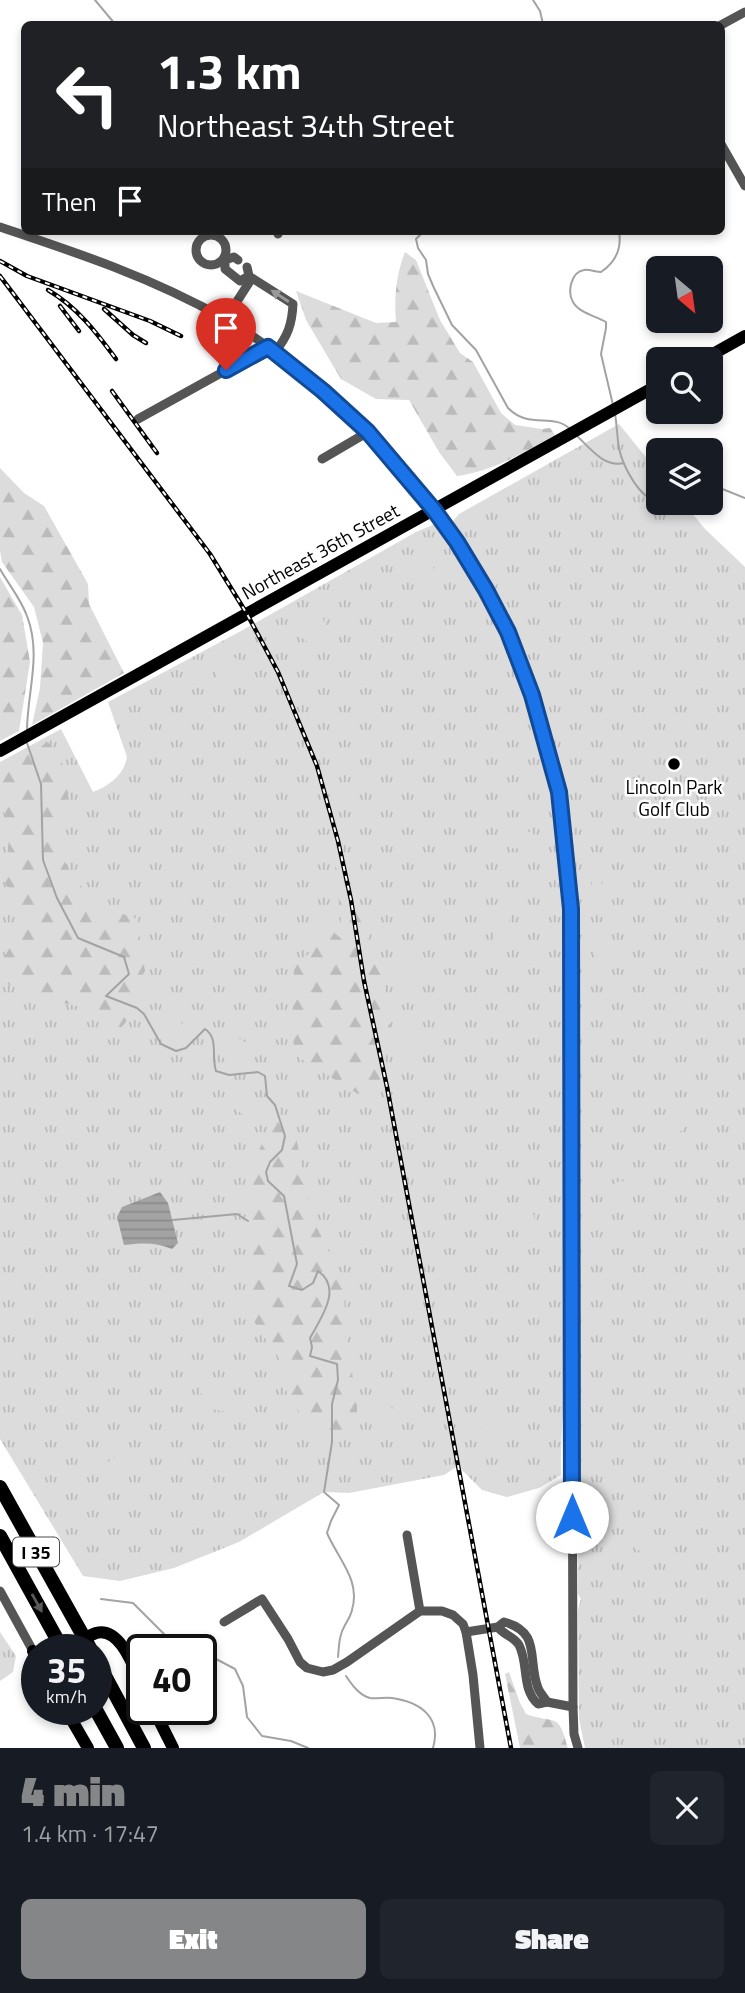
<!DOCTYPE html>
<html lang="en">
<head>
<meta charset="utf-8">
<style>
  body { margin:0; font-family:"Titillium Web",sans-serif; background:#20242c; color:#f1f3f6; height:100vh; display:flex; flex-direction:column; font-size:26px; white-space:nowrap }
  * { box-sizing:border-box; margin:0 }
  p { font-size:23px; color:#9ea1a6 }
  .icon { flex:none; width:38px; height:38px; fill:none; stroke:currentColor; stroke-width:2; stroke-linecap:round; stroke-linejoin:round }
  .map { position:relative; height:1748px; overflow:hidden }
  .sheet { display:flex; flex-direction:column; background:#171b24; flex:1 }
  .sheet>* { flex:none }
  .banner { position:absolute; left:21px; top:21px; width:704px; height:214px; border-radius:10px; box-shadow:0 4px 10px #0003; background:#202124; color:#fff; overflow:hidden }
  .needle { width:46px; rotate:151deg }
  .buttons { position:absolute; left:646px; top:256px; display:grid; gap:14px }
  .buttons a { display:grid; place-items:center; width:77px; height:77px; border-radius:10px; background:#171b24; box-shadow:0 4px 10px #0003; font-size:35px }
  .speed { position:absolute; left:21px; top:1634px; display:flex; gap:14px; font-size:35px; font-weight:700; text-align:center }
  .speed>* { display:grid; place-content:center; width:91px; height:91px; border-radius:50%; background:#171b24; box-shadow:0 4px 10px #0003; line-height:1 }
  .speed small { font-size:18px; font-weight:400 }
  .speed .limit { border:4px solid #111; border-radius:10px; background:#fff; color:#111 }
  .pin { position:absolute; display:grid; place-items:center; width:60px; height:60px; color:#fff; margin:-72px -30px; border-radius:50% 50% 50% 0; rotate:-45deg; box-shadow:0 0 7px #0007 }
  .pin .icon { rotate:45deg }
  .me { position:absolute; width:77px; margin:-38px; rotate:0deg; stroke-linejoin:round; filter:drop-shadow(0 0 5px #0008) }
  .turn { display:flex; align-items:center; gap:24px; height:147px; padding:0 21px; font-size:32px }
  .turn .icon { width:91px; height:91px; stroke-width:2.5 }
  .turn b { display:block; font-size:49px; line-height:60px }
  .then { display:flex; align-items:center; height:66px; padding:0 21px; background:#0003; gap:14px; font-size:26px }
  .round { display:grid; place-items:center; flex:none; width:74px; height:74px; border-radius:10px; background:#20242c }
  .overview { display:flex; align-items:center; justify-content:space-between; height:119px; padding:0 21px }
  h1 { font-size:42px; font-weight:800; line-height:52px; color:#858687 }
  .action { display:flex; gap:14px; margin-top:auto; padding:14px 21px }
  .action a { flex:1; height:80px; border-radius:10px; background:#858687; color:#fff; font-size:28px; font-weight:800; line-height:80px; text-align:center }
  .action a+a { background:#20242c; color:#f1f3f6 }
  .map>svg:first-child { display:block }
  .grass { fill:url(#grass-tufts) }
  .forest { fill:url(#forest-firs) }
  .pitch { fill:#dcdcdc }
  .water { fill:url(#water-rules) }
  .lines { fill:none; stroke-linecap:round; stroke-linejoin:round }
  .stream { stroke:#a3a3a3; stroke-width:2 }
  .minor { stroke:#555; stroke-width:9 }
  .major { stroke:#000; stroke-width:12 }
  .highway { stroke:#000; stroke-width:14 }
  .rail-casing { stroke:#000; stroke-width:4.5 }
  .rail { stroke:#fff; stroke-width:2; stroke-dasharray:5; stroke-linecap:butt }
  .oneway { fill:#999 }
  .oneway2 { fill:#595959 }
  .route-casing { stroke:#114b97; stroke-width:18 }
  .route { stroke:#1a73e8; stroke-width:12 }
  .poi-dot { fill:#000; stroke:#fff; stroke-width:2.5 }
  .labels { text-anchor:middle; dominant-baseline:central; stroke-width:5; stroke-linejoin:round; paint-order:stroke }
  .shield { fill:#fff; stroke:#4c4c4c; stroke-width:2 }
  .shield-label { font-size:18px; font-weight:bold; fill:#000 }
  .street-label { font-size:19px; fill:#000; stroke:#fff }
  .poi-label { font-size:19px; fill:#000; stroke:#fff }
</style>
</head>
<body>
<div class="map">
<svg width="745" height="1748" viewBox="0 0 745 1748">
  <defs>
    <pattern id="grass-tufts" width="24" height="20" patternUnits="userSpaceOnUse" patternTransform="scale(1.75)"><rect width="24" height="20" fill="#dcdcdc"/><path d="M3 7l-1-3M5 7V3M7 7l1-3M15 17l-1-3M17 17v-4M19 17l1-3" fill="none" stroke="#bbb"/></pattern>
    <pattern id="forest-firs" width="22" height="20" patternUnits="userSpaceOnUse" patternTransform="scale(1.75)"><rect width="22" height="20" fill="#dcdcdc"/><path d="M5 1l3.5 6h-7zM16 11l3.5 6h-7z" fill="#bbb"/></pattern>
    <pattern id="water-rules" width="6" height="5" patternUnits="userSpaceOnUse" patternTransform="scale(1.75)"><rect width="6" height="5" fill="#a3a3a3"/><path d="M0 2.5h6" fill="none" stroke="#8b8b8b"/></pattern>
  </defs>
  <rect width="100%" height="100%" fill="#fff"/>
  <g class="grass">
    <path d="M619,424L658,472V502H683L705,529L745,567V1748H585L579,1719L578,1610L581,1599L578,1594C578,1352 578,1111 575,869C569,813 557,765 541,711C532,680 523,649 509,620C492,587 473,553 452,522L459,514Z"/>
    <path d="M435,524C456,543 476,583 489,609C530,689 558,781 563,872C568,943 565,1016 565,1088C565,1173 568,1258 567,1342C566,1386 560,1431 561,1475L539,1488L507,1497L482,1490L458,1466L444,1475L349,1493L324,1492L239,1542L174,1568L120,1581L83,1576L0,1439V762L61,729L93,792C109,786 124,775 127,757L108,702L241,631L416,532Z"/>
    <path d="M0,1632L16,1656L13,1672L0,1681Z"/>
  </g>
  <g class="forest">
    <path d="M405,252L416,260L440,320L460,353L473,362L501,413L515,425L542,429L550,428L555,435C525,452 492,472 457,476L439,452L409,400L376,399L341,379L306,320L296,291L376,323L396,322C394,298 396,275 405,252Z"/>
    <path d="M0,468L24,493L44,506L88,584L89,604L124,673L32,725L40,688L43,643L34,607L2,562L0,551Z"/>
    <path d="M0,577L22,615L30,662L19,731L0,741Z"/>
    <path d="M48,742L73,780L54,836L69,871L96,904L137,919L145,971L142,976L144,999L121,1028L93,1010L39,997L0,981V963L28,920L3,880L11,861L0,786V770Z"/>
    <path d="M335,866L361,913L380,969L391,1032L375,1050L382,1084L358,1094L295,1055L292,1030L294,965L310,953L322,923L343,940Z"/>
    <path d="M292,1117L312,1218L345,1284L344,1329L357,1400V1438L310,1430L286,1390L285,1367L253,1320L250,1170L272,1122Z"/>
    <path d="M509,1672L520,1703L526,1714C557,1725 558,1711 568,1748H520L505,1674Z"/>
  </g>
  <g class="pitch">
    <path d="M417,551L430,556L436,576L435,580L424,588L420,586L417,576L410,568L412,554Z"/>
    <path d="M319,618L323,619L329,631L324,645L319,649C317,649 299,636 297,634L300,627Z"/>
    <path d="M230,657L236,658L242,676L238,679H226L220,683L216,682V668Z"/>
    <path d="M527,831L533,833L536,842L546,851L541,858L533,859C529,856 526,852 522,850C516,846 512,852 508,844L512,838Z"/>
    <path d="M594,854C599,862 596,867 598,875C600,880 603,883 603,890L598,895L594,896C590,885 594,870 585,862L586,855Z"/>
    <path d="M503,907L510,908L509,920L512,933L505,941L498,944L493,941V926L491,922L495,913Z"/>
    <path d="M606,935C629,947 613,979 599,962C596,958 595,951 593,946L597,938Z"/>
    <path d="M401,956L408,957L422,973L409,990H405L401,986V969L399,960Z"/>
    <path d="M167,1007L176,1009L181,1014L182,1027L179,1032H169L164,1029L163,1009Z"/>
    <path d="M414,1030L419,1031L426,1042L421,1053L418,1056L409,1053L399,1041L402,1034Z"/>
    <path d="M228,1035C237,1036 249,1042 251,1052L249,1058L232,1061L222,1057L220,1042L224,1036Z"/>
    <path d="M237,1085L249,1097L250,1109L244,1115L235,1109L232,1087Z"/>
    <path d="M685,1107L692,1110L697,1119L694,1125L685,1127L677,1135H673L667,1129V1117Z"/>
    <path d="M620,1181L631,1182L634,1186V1190L626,1197L622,1206L613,1209L605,1204C602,1191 609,1185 620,1181Z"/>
    <path d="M529,1211L534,1215L536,1240L533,1245L525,1246C518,1238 523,1244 519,1235C514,1221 515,1219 529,1211Z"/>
    <path d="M202,1381C214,1383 212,1392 219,1399C222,1401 226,1402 229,1404V1410L226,1412L203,1407V1397L198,1386L199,1382Z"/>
    <path d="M384,1392H390C391,1396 389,1400 390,1404C392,1410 396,1414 397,1419L393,1423L378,1414L374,1408L379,1397Z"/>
    <path d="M493,1416L500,1417L503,1420L502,1445L501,1449L498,1450L488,1446L484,1439L487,1420Z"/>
    <path d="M112,1458L125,1459L128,1462L127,1472L118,1483H114L108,1478L103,1468Z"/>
    <path d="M636,1534C651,1533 663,1545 656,1560L652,1562L646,1560L640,1551L631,1546V1539Z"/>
  </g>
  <path class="water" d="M160,1192L168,1203L178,1243L172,1249C156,1242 141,1243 124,1245L117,1217L122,1207Z"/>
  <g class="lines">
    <g class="stream">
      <path d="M95,0L115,24"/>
      <path d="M533,0L540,11L543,24"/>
      <path d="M424,231L416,239L418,248L426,260L428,274L434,288L452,325L476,350L508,408C530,430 552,412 570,429"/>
      <path d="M613,405L601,354L606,328V322C596,316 579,313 573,302C567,292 571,272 584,270C589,269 596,272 601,272C616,262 622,249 619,231"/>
      <path d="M615,414C617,425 617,437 619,448C622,464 640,501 658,500"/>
      <path d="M576,435C590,448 604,468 624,463"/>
      <path d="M710,484L745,498"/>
      <path d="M0,569C9,585 21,599 27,616C42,655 27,692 27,731"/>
      <path d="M27,743L41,784L43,860L57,898L78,938L124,957L129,974L106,996L137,1008L144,1014L161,1044L176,1051L186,1048L205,1029C219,1038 211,1057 216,1071L229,1075L258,1072L265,1076L267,1096L275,1105L285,1136L282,1150L270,1162L266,1172L268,1181L284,1196L297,1264L289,1286L302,1290L313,1283L318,1271C343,1288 321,1318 310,1338L312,1347L310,1356L337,1364L338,1380L332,1404V1442L324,1492L339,1505L331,1521L327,1533C338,1559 361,1580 352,1610C351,1615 348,1620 345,1625C339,1635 339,1646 338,1657"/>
      <path d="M173,1220L237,1214L248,1221"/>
      <path d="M101,1599L133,1603L170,1640L200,1650"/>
      <path d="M201,1651L235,1669L243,1686L247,1717L262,1736L291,1741L308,1748"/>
      <path d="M346,1676C352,1685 359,1695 370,1698C377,1699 385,1697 392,1698C420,1702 442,1717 433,1748"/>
    </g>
    <g class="minor">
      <path d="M721,25L745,12"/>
      <path d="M721,144L745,186"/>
      <path d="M0,227C78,253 153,278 225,319C340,386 453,511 508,633C523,666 534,702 544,737C550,756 556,775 559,793C566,831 567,871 571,909L573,1707L574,1734L578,1748"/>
      <path d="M278,234L279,231"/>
      <circle cx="211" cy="250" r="15"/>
      <path d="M238,260L234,257L225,260V269L240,281L249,276L247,267"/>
      <path d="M225,320L252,278L293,304C292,324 288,336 275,352"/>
      <path d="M138,419L268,347"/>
      <path d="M322,459L368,432"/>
      <path d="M407,1535L420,1611"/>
      <path d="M0,1591L33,1651"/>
      <path d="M224,1622L262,1599L288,1639L300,1662L307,1668L323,1672L333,1670L347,1662L420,1611H442L453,1615L463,1624L466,1632L473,1675L480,1748"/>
      <path d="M498,1627C503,1635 514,1636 519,1645C529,1664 521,1689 538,1704L547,1702L573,1707"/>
      <path d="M466,1632L498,1627L504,1622C542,1632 527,1660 538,1688C540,1693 544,1697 547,1702"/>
    </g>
    <g class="major">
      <path d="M704,359L745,336"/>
      <path d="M0,751L658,385"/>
      <path d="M66,1650C75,1645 85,1637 96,1633C120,1626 134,1668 142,1685"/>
      <path d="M33,1651L37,1658"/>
      <path d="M66,1710L88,1748"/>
      <path d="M154,1710L173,1748"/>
    </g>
    <g class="highway">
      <path d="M0,1487L91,1650"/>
      <path d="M0,1536L63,1650"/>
      <path d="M96,1659L144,1748"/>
      <path d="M96,1710L117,1748"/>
    </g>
    <defs>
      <g id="rail">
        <path d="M0,261L27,276L150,321L181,336"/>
        <path d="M0,276L210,554L247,614L278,672L317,766L338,841L351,900L364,981L387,1087L511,1748"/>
        <path d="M48,290C77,307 96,332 116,359"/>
        <path d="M60,306L79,331"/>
        <path d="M104,309L133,335L146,343"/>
        <path d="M112,391L157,453"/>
      </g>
    </defs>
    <use href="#rail" class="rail-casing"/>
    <use href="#rail" class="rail"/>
  </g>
  <defs><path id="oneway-solid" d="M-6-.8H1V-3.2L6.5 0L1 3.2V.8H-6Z" transform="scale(1.75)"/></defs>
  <use class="oneway" href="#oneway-solid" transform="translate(280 296) rotate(-147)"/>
  <use class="oneway2" href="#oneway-solid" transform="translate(37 1603) rotate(61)"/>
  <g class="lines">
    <defs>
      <path id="route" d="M226,370L268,347L323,391L368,432L434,510L457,542L486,590L508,632L532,695L559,792L571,909L572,1517"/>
    </defs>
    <use href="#route" class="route-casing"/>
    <use href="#route" class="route"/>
  </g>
  <circle class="poi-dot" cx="674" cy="764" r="7"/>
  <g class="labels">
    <rect class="shield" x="13" y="1537.5" width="46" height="29" rx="5"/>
    <g class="shield-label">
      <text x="36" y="1552">I 35</text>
    </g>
    <g class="street-label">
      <text transform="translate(320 551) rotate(-29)">Northeast 36th Street</text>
    </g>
    <g class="poi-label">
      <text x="674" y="786">Lincoln Park<tspan x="674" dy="22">Golf Club</tspan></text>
    </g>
  </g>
</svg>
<div class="buttons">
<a><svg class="needle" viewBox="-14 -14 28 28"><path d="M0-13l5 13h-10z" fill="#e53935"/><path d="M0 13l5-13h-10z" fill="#9ea1a6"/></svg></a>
<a><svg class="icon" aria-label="search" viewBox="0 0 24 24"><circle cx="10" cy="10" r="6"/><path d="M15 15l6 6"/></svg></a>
<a><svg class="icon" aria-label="layers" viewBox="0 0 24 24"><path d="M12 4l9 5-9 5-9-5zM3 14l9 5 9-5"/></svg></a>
</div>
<div class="speed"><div>35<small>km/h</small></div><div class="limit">40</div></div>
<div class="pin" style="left:226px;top:370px;background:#d93025"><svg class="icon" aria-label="arrive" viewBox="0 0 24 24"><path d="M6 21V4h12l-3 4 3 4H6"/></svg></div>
<svg class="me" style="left:572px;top:1517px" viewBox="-20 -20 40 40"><circle r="19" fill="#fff"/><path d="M0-13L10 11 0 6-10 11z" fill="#1a73e8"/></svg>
<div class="banner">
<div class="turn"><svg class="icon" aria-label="left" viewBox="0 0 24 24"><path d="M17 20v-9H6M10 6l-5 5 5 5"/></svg><div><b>1.3 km</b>Northeast 34th Street</div></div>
<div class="then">Then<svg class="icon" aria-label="arrive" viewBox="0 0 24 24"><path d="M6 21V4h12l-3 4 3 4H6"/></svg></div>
</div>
</div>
<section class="sheet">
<div class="overview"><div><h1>4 min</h1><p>1.4 km · 17:47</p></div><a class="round"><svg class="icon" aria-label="close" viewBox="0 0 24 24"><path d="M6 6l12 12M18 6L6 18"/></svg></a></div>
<div class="action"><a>Exit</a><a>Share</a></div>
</section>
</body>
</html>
